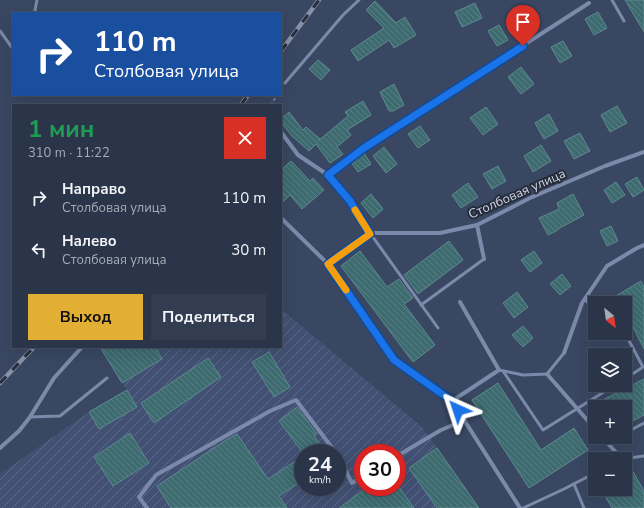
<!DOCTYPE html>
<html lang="ru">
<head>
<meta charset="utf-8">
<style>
  body { margin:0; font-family:"Nunito Sans",sans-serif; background:#333d51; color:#f1f3f6; height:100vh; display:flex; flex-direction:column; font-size:15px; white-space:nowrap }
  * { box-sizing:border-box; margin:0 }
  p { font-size:13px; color:#a6abb5 }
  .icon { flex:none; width:22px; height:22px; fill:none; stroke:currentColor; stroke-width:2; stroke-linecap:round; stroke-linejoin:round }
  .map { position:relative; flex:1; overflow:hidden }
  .sheet { position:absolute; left:12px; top:104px; width:270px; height:244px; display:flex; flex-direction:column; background:#2b354a; border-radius:0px; box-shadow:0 4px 16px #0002,0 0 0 1px #475062 }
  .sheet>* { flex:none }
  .hud { position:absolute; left:12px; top:12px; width:270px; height:84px; border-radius:0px; box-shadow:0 4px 16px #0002,0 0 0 1px #475062; background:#1a4fa0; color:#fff; overflow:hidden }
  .needle { width:26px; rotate:151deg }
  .buttons { position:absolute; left:588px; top:296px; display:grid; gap:8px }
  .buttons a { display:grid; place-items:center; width:44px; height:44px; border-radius:0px; background:#2b354a; box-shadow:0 4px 16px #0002,0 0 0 1px #475062; font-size:20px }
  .speed { position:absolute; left:294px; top:444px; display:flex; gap:8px; font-size:20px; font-weight:700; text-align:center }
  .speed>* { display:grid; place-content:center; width:52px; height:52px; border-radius:50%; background:#2b354a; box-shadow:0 4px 16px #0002,0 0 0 1px #475062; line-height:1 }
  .speed small { font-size:10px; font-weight:400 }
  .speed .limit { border:6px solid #d22; background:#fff; color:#111 }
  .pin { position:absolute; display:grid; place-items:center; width:34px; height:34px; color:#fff; margin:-41px -17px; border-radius:50% 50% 50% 0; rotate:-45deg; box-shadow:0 0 4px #0007 }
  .pin .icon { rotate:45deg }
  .me { position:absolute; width:44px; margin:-22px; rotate:318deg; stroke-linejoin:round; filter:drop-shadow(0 0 3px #0008) }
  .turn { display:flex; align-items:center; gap:14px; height:84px; padding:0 16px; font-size:18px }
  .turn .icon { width:52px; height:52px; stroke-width:2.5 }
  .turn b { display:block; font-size:28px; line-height:34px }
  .round { display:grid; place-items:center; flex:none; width:42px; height:42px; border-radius:0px; background:#333d51 }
  .summary { display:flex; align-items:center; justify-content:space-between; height:68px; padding:0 16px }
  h1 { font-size:24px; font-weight:700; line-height:30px; color:#1e9e55 }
  .button { display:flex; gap:8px; margin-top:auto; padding:8px 16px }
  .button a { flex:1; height:46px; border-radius:0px; background:#e2af34; color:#111; font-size:16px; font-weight:700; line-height:46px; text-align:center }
  .button a+a { background:#333d51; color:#f1f3f6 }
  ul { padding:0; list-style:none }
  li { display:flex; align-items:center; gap:12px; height:52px; padding:0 16px }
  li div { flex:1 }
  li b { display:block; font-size:15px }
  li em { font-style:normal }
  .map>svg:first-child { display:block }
  .industrial { fill:url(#industrial-furrows); fill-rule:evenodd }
  .building { fill:url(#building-back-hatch); stroke:#5c8a8f }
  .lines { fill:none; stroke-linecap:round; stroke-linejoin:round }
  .path { stroke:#758097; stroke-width:2; stroke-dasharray:3 2; stroke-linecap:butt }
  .lane { stroke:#7b8aaa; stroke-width:3 }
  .street { stroke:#7b8aaa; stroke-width:4 }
  .rail-casing { stroke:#8691a7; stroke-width:4.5 }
  .rail { stroke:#272d3a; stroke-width:3; stroke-dasharray:9; stroke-linecap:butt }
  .route-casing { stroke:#114b97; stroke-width:10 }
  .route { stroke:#1a73e8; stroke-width:7 }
  .slow { stroke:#f59e0b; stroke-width:7 }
  .labels { text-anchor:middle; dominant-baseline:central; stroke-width:4; stroke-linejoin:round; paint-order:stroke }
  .street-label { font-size:13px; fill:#cdd5e6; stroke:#272d3a }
</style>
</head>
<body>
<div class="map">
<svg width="644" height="508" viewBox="0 0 644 508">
  <defs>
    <pattern id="industrial-furrows" width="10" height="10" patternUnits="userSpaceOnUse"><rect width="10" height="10" fill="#425173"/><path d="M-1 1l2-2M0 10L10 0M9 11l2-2" fill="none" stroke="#5c6987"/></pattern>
    <pattern id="building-back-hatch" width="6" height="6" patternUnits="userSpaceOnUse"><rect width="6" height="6" fill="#3d6b6f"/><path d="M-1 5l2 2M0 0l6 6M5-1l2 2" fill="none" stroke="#587f84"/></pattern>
  </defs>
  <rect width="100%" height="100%" fill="#394762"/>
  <path class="industrial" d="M281,308L287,314L422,427L479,508H0V474L89,412L127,390L101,348L102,347H281ZM303,453H337V487H303ZM363,453H397V487H363Z"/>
  <g class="building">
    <path d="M625,0H644V32Z"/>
    <path d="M375,1L396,23L405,17L416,35L394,48L389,40L358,61L351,50L384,28L366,10Z"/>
    <path d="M475,3L482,18L462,27L455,12Z"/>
    <path d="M598,12L607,28L594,35L585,19Z"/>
    <path d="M499,25L508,40L497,46L488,31Z"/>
    <path d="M563,41L572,56L560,63L551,47Z"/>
    <path d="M318,60L330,70L321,80L309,69Z"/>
    <path d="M521,67L534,84L521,94L508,77Z"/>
    <path d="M394,84L404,105L393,111H389L380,92Z"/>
    <path d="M363,101L371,115L347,130L351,135L337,147L343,154L330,163L316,144L309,151L292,136L281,122V119L289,112L303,130L306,127L320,139L318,141L348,116L345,112Z"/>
    <path d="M617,106L627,123L610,132L601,115Z"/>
    <path d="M486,107L498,124L483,135L470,118Z"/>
    <path d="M549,114L558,131L544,139L535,123Z"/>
    <path d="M420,126L430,140L418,148L408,134Z"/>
    <path d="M580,133L590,151L574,159L564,141Z"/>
    <path d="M541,145L551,161L533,172L524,156Z"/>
    <path d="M384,147L397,164L386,173L373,156Z"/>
    <path d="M364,153L371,164L358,172L351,162Z"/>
    <path d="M291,161L310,181L313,178L324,190L302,209L290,195L281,204V170Z"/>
    <path d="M498,166L506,181L492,189L483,174Z"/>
    <path d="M637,177L644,190L633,197L625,184Z"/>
    <path d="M616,182L625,195L612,203L604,190Z"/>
    <path d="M468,183L478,197L461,208L452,195Z"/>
    <path d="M371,194L383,209L373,218L361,203Z"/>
    <path d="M573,194L584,215L558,229V230L548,235L539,218L559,209L557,203Z"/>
    <path d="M611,226L618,241L607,246L600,231Z"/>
    <path d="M449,241L463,260L418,294L404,275Z"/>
    <path d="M360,251L387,287L399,279L413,298L404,304L435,345L413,362L341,266Z"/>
    <path d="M534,251L542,263L530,272L521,260Z"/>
    <path d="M562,274L571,286L560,295L550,284Z"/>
    <path d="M641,281L644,287V349L630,321L625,324V303H604Z"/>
    <path d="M517,292L528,307L514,318L503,303Z"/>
    <path d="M523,326L533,338L523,347L512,335Z"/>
    <path d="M100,347H155L162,359L122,383Z"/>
    <path d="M269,352L290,387L274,397L252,362Z"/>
    <path d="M208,358L221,377L154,423L141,403Z"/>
    <path d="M644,379V415L625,425V407H589Z"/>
    <path d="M498,383L541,450L574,428L588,450L529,488L472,400Z"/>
    <path d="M127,390L137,407L99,429L89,412Z"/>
    <path d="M297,407L317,434L314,436L326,453H303L279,421Z"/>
    <path d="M130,433L149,463L113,486L94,457Z"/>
    <path d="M237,434L268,479L303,456V480L279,496L287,508H171L157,486L226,440Z"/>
    <path d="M437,448L479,508H437L409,468Z"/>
    <path d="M627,461L644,491V508H612L601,489H625V462Z"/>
    <path d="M368,487H399L414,508H339Z"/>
  </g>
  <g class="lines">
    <path class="path" d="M271,105L276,97"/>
    <g class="lane">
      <path d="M612,0L624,21"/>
      <path d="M36,13L35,10L37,0"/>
      <path d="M0,31L13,49"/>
      <path d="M285,83L343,15L359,0"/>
      <path d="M328,175L364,148"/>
      <path d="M370,233L438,328"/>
      <path d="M585,298L595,315"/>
      <path d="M421,305L484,259"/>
      <path d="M604,333L607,338L618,333"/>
      <path d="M625,333L643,367L625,379"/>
      <path d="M499,370L523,375L547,374L564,353"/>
      <path d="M503,371L543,430L615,385"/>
      <path d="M30,417L60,416L107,378"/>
      <path d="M625,433L644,423"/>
      <path d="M607,442L617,437"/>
      <path d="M622,459L644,456"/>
      <path d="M574,484L584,508"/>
      <path d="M523,508L564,489L595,473"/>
    </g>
    <g class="street">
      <path d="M281,132L298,155L328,175L350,201L370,233"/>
      <path d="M364,148L589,3"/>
      <path d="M281,218L328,264L394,360L452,401"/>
      <path d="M477,225L484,259"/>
      <path d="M328,264L370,233H440L477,225L530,198L605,166L644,152"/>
      <path d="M460,302L499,370L452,401L520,508"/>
      <path d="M564,353L582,303L607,266L637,248L644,245"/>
      <path d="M547,374L595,429"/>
      <path d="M602,437L622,459"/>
      <path d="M0,448L19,431L30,417L54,378L82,347"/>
      <path d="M337,454L352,483L363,476"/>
      <path d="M397,456L441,430L465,420"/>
      <path d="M147,508L139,497L156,475L270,411L296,400L336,453"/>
    </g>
    <defs>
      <g id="rail">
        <path d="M281,51L319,0"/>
        <path d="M241,105L248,95"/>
        <path d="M0,383L34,347"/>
      </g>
    </defs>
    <use href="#rail" class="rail-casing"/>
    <use href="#rail" class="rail"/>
  </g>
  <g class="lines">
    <defs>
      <path id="route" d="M458,410L452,401L394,360L328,264L370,234L350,201L328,175L364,148L523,46"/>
    </defs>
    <use href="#route" class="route-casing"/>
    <use href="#route" class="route"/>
    <path class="slow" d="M346,290L328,264L370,234L355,210"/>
  </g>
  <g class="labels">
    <g class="street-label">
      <text transform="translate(517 194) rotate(-24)">Столбовая улица</text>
    </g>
  </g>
</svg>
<div class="buttons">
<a><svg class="needle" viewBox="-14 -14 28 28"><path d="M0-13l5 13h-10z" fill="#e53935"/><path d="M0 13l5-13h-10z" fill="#a6abb5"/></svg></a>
<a><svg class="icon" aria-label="layers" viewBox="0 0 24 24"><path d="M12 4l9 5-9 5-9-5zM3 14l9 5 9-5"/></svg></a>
<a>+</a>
<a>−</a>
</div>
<div class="speed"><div>24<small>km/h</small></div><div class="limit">30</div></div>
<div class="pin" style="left:523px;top:46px;background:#d93025"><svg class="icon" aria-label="arrive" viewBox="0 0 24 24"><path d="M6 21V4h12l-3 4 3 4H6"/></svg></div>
<svg class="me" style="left:458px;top:410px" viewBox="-20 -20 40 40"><path d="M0-17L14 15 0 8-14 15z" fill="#1a73e8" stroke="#fff" stroke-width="4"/></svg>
<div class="hud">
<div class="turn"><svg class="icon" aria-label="right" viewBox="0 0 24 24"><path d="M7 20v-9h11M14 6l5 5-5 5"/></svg><div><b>110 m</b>Столбовая улица</div></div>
</div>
<section class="sheet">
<div class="summary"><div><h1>1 мин</h1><p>310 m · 11:22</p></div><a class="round" style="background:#d93025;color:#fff"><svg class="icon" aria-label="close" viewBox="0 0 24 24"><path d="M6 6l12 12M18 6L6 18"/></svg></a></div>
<ul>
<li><svg class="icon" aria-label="right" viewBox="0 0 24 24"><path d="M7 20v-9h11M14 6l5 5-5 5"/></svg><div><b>Направо</b><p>Столбовая улица</p></div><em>110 m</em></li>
<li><svg class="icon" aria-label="left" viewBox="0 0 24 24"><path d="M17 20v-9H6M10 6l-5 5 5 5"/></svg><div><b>Налево</b><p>Столбовая улица</p></div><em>30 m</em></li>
</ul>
<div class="button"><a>Выход</a><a>Поделиться</a></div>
</section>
</div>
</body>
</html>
